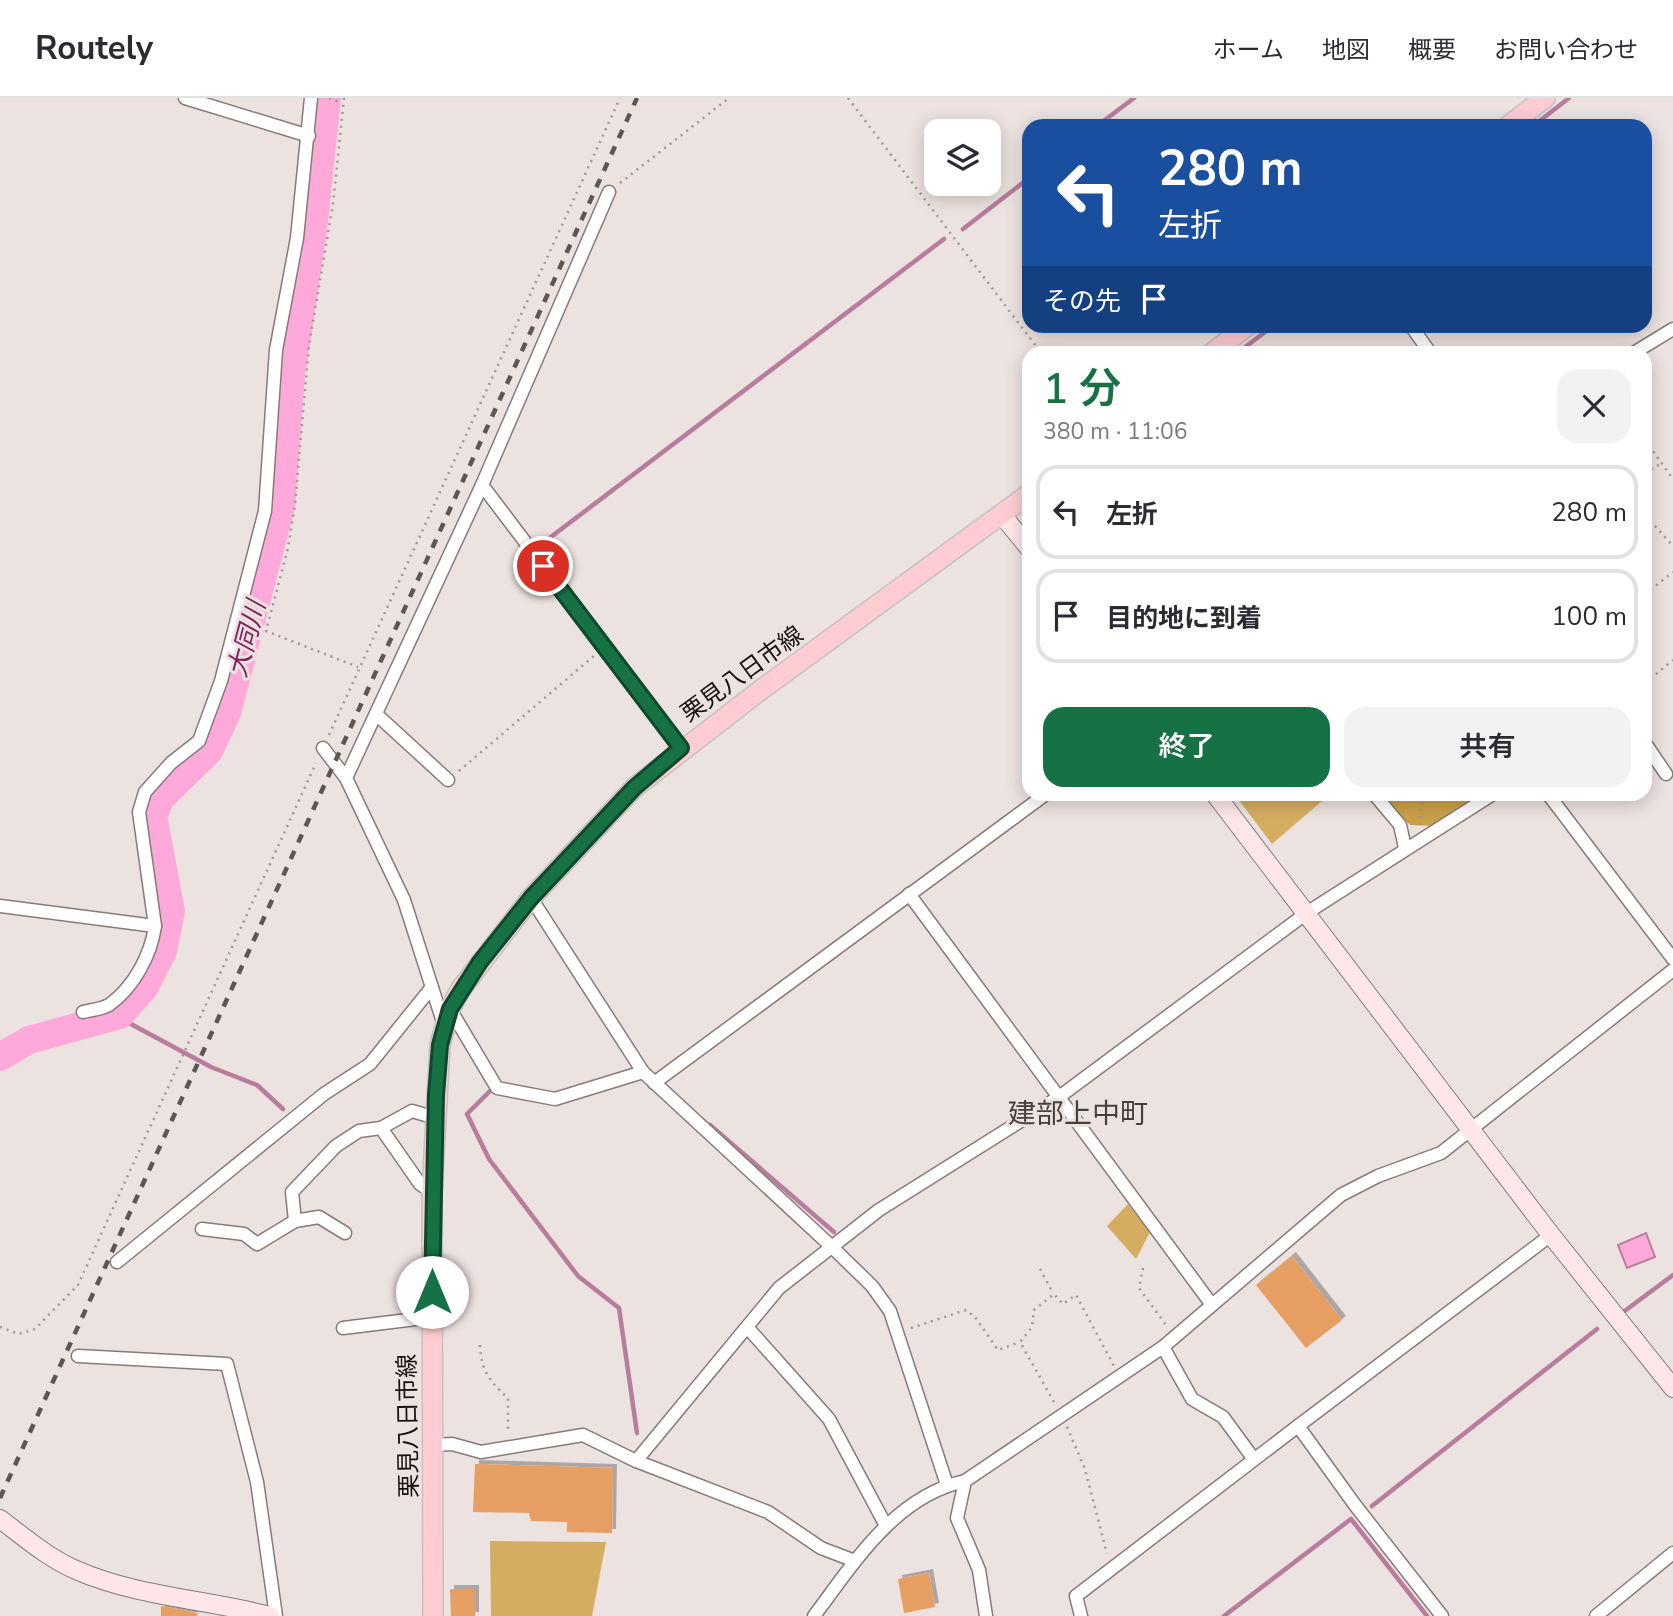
<!DOCTYPE html>
<html lang="ja">
<head>
<meta charset="utf-8">
<style>
  body { margin:0; font-family:"Nunito Sans","Noto Sans JP",sans-serif; background:#f2f2f3; color:#2b2b33; height:100vh; display:flex; flex-direction:column; font-size:26px; white-space:nowrap }
  * { box-sizing:border-box; margin:0 }
  p { font-size:23px; color:#7c7c81 }
  .icon { flex:none; width:38px; height:38px; fill:none; stroke:currentColor; stroke-width:2; stroke-linecap:round; stroke-linejoin:round }
  .map { position:relative; flex:1; overflow:hidden }
  .panel { position:absolute; left:1022px; top:248px; width:630px; height:455px; display:flex; flex-direction:column; background:#fff; border-radius:21px; box-shadow:0 4px 18px #0003 }
  .panel>* { flex:none }
  .top-card { position:absolute; left:1022px; top:21px; width:630px; height:214px; border-radius:21px; box-shadow:0 4px 18px #0003; background:#1a4fa0; color:#fff; overflow:hidden }
  .fabs { position:absolute; left:924px; top:21px; display:grid; gap:14px }
  .fabs a { display:grid; place-items:center; width:77px; height:77px; border-radius:14px; background:#fff; box-shadow:0 4px 18px #0003; font-size:35px }
  .pin { position:absolute; display:grid; place-items:center; width:60px; height:60px; color:#fff; margin:-30px; border:4px solid #fff; border-radius:50%; box-shadow:0 2px 7px #0007 }
  .me { position:absolute; width:77px; margin:-38px; rotate:0deg; stroke-linejoin:round; filter:drop-shadow(0 0 5px #0008) }
  .turn { display:flex; align-items:center; gap:24px; height:147px; padding:0 21px; font-size:32px }
  .turn .icon { width:91px; height:91px; stroke-width:2.5 }
  .turn b { display:block; font-size:49px; line-height:60px }
  .then { display:flex; align-items:center; height:66px; padding:0 21px; background:#0003; gap:14px; font-size:26px }
  .round { display:grid; place-items:center; flex:none; width:74px; height:74px; border-radius:21px; background:#f2f2f3 }
  .head { display:flex; align-items:center; justify-content:space-between; height:119px; padding:0 21px }
  h1 { font-size:42px; font-weight:600; line-height:52px; color:#167145 }
  .primary-button { display:flex; gap:14px; margin-top:auto; padding:14px 21px }
  .primary-button a { flex:1; height:80px; border-radius:21px; background:#167145; color:#fff; font-size:28px; font-weight:600; line-height:80px; text-align:center }
  .primary-button a+a { background:#f2f2f3; color:#2b2b33 }
  ul { padding:0; list-style:none }
  li { display:flex; align-items:center; gap:21px; height:94px; margin:0 14px 10px; padding:0 7px; border:4px solid #e1e1e2; border-radius:21px }
  li div { flex:1 }
  li b { display:block; font-size:26px }
  li em { font-style:normal }
  header { display:flex; align-items:center; gap:42px; box-sizing:border-box; height:98px; padding:0 35px; background:#fff; border-bottom:2px solid #e1e1e2 }
  header strong { font-size:33px }
  nav { display:flex; gap:38px; margin-inline-start:auto; font-size:24px }
  .map>svg:first-child { display:block }
  .green { fill:#d4ad60 }
  .forest { fill:#caa049 }
  .water { fill:#fea9d9; stroke:#b87c9d; stroke-width:2 }
  .lines { fill:none; stroke-linecap:round; stroke-linejoin:round }
  .stream { stroke:#b87c9d; stroke-width:4.5 }
  .river { stroke:#fea9d9; stroke-width:28 }
  .building { fill:#e79e63; filter:url(#shadow) }
  .street-casing { stroke:#857c7a; stroke-width:15 }
  .secondary-casing { stroke:#857c7a; stroke-width:20 }
  .primary-casing { stroke:#c2c2c1; stroke-width:22 }
  .path { stroke:#9f9896; stroke-width:2.5; stroke-dasharray:2 5; stroke-linecap:butt }
  .street { stroke:#fff; stroke-width:12 }
  .secondary { stroke:#ffe6e9; stroke-width:18 }
  .primary { stroke:#ffccd4; stroke-width:19 }
  .rail { stroke:#5c5755; stroke-width:4.5; stroke-dasharray:9 9; stroke-linecap:butt }
  .route-casing { stroke:#0e492d; stroke-width:18 }
  .route { stroke:#167145; stroke-width:12 }
  .labels { text-anchor:middle; dominant-baseline:central; stroke-width:6; stroke-linejoin:round; paint-order:stroke }
  .street-label { font-size:24px; fill:#161312; stroke:#ece2e0 }
  .water-label { font-size:26px; font-style:italic; fill:#812261; stroke:#ece2e0 }
  .quarter-label { font-size:28px; fill:#473f3d; stroke:#ece2e0 }
</style>
</head>
<body>
<header>
<strong>Routely</strong>
<nav><a>ホーム</a><a>地図</a><a>概要</a><a>お問い合わせ</a></nav>
</header>
<div class="map">
<svg width="1673" height="1518" viewBox="0 0 1673 1518">
  <defs>
    <filter id="shadow"><feDropShadow dx="4" dy="-4" stdDeviation="0" flood-color="#0004"/></filter>
  </defs>
  <rect width="100%" height="100%" fill="#ece2e0"/>
  <g class="green">
    <path d="M1235,697H1329L1272,746Z"/>
    <path d="M1128,1106L1150,1134L1136,1161L1107,1128Z"/>
    <path d="M490,1443L606,1444L592,1518H491Z"/>
  </g>
  <path class="forest" d="M1380,697H1483L1433,728L1410,727Z"/>
  <path class="water" d="M1646,1135L1655,1159L1627,1170L1618,1147Z"/>
  <g class="lines">
    <g class="stream">
      <path d="M1097,28L1134,0"/>
      <path d="M1533,28L1569,0"/>
      <path d="M963,131L1029,80"/>
      <path d="M1236,256L1273,228"/>
      <path d="M1028,412H1029"/>
      <path d="M535,451L944,141"/>
      <path d="M120,917L129,925L211,969L257,987L283,1011"/>
      <path d="M491,992L467,1016L489,1061L578,1178L619,1210L637,1335"/>
      <path d="M710,1027L834,1134"/>
      <path d="M1622,1215L1673,1177"/>
      <path d="M1372,1408L1597,1231"/>
      <path d="M1224,1518L1351,1421L1427,1518"/>
    </g>
    <path class="river" d="M0,959L29,942L120,917L144,890L163,853L171,813L153,718L161,700L209,653L227,615L281,409L291,277L313,133L327,0"/>
  </g>
  <g class="building">
    <path d="M1292,1158L1342,1222L1306,1250L1256,1187Z"/>
    <path d="M475,1366L613,1370L612,1435L567,1434V1424L531,1423L529,1415L473,1414Z"/>
    <path d="M929,1475L935,1509L904,1515L898,1481Z"/>
    <path d="M450,1491H475V1518H451Z"/>
    <path d="M161,1508L198,1515L197,1518H161Z"/>
  </g>
  <g class="lines">
    <defs>
      <g id="street">
        <path d="M185,0L309,38"/>
        <path d="M1411,228L1431,256"/>
        <path d="M1632,256L1673,231"/>
        <path d="M482,387L681,650"/>
        <path d="M376,616L448,682"/>
        <path d="M1645,645L1666,676"/>
        <path d="M323,650L346,680"/>
        <path d="M1374,696L1400,727L1405,750"/>
        <path d="M1548,696L1673,861"/>
        <path d="M909,796L1212,1207"/>
        <path d="M531,800L643,974L832,1149L872,1188L890,1213L947,1387"/>
        <path d="M0,808L155,828L139,714L145,694L171,665L199,643L221,583L265,413L276,252L297,140L311,0"/>
        <path d="M450,911L497,990L555,1001L643,974"/>
        <path d="M83,914C91,912 102,911 109,907C134,889 151,857 155,828"/>
        <path d="M444,927L404,802L346,680L482,387L609,94"/>
        <path d="M654,985L1046,696"/>
        <path d="M381,1030L420,1086L432,1094"/>
        <path d="M295,1123L319,1119L345,1135"/>
        <path d="M202,1131L244,1136L257,1146L295,1123L292,1094L336,1048L359,1033L381,1030L412,1013L436,1020"/>
        <path d="M117,1164L324,996L370,966L432,889"/>
        <path d="M747,1229L829,1321L885,1426"/>
        <path d="M343,1230L432,1219"/>
        <path d="M1163,1249L1192,1301L1223,1319L1253,1360"/>
        <path d="M78,1258L227,1266L257,1384L276,1518"/>
        <path d="M434,1347L452,1346L481,1354L583,1337L636,1363L768,1414L821,1450L855,1463"/>
        <path d="M636,1363L779,1190L879,1112L1059,999L1308,814L1493,696"/>
        <path d="M965,1383L957,1420L979,1472L986,1518"/>
        <path d="M814,1518C854,1465 895,1398 965,1383L1163,1249L1341,1097L1378,1078L1441,1055L1673,872"/>
        <path d="M1081,1518L1076,1498L1298,1328"/>
        <path d="M1442,1518L1355,1407L1298,1328L1551,1137"/>
        <path d="M1596,1518L1673,1455"/>
      </g>
      <g id="secondary">
        <path d="M1002,417L1029,450"/>
        <path d="M1215,696L1551,1137L1673,1290"/>
        <path d="M0,1421C24,1439 48,1460 76,1472C138,1499 205,1501 270,1518"/>
      </g>
      <g id="primary">
        <path d="M1508,28L1545,0"/>
        <path d="M1211,256L1247,228"/>
        <path d="M433,1518L432,1094L440,947L450,911L460,892L531,800L634,690L762,591L1029,396"/>
      </g>
    </defs>
    <use href="#street" class="street-casing"/>
    <use href="#secondary" class="secondary-casing"/>
    <use href="#primary" class="primary-casing"/>
    <g class="path">
      <path d="M329,0L342,5"/>
      <path d="M344,0L333,106L309,247L295,406L288,450L266,533L358,569"/>
      <path d="M848,0L1042,256"/>
      <path d="M620,85L729,0"/>
      <path d="M1645,342L1673,381"/>
      <path d="M1645,375L1662,365"/>
      <path d="M1655,428L1673,448"/>
      <path d="M1645,496L1673,474"/>
      <path d="M1645,585L1673,562"/>
      <path d="M329,637L620,0"/>
      <path d="M459,673L595,557"/>
      <path d="M1420,727L1422,696"/>
      <path d="M1143,1170L1139,1190L1166,1227"/>
      <path d="M1040,1171L1053,1195"/>
      <path d="M0,1229L19,1236L35,1231L78,1187L316,665"/>
      <path d="M911,1230L966,1212L975,1219L998,1252L1020,1244"/>
      <path d="M480,1247C481,1272 489,1283 508,1300V1335"/>
      <path d="M1054,1304L1020,1244L1032,1229L1034,1212L1054,1196L1063,1206L1076,1197L1114,1268"/>
      <path d="M1067,1329L1085,1371L1107,1456"/>
    </g>
    <use href="#street" class="street"/>
    <use href="#secondary" class="secondary"/>
    <use href="#primary" class="primary"/>
    <path class="rail" d="M0,1400L637,0"/>
  </g>
  <g class="lines">
    <defs>
      <path id="route" d="M432,1194L436,997L440,947L450,911L480,864L531,800L634,690L681,650L543,468"/>
    </defs>
    <use href="#route" class="route-casing"/>
    <use href="#route" class="route"/>
  </g>
  <g class="labels">
    <g class="street-label">
      <text transform="translate(742 576) rotate(-36)">栗見八日市線</text>
      <text transform="translate(408 1328) rotate(-91)">栗見八日市線</text>
    </g>
    <g class="water-label">
      <text transform="translate(247 541) rotate(-75)">大同川</text>
    </g>
    <g class="quarter-label">
      <text x="1078" y="1016">建部上中町</text>
    </g>
  </g>
</svg>
<div class="fabs">
<a><svg class="icon" aria-label="layers" viewBox="0 0 24 24"><path d="M12 4l9 5-9 5-9-5zM3 14l9 5 9-5"/></svg></a>
</div>
<div class="pin" style="left:543px;top:468px;background:#d93025"><svg class="icon" aria-label="arrive" viewBox="0 0 24 24"><path d="M6 21V4h12l-3 4 3 4H6"/></svg></div>
<svg class="me" style="left:432px;top:1194px" viewBox="-20 -20 40 40"><circle r="19" fill="#fff"/><path d="M0-13L10 11 0 6-10 11z" fill="#167145"/></svg>
<div class="top-card">
<div class="turn"><svg class="icon" aria-label="left" viewBox="0 0 24 24"><path d="M17 20v-9H6M10 6l-5 5 5 5"/></svg><div><b>280 m</b>左折</div></div>
<div class="then">その先<svg class="icon" aria-label="arrive" viewBox="0 0 24 24"><path d="M6 21V4h12l-3 4 3 4H6"/></svg></div>
</div>
<section class="panel">
<div class="head"><div><h1>1 分</h1><p>380 m · 11:06</p></div><a class="round"><svg class="icon" aria-label="close" viewBox="0 0 24 24"><path d="M6 6l12 12M18 6L6 18"/></svg></a></div>
<ul>
<li><svg class="icon" aria-label="left" viewBox="0 0 24 24"><path d="M17 20v-9H6M10 6l-5 5 5 5"/></svg><div><b>左折</b></div><em>280 m</em></li>
<li><svg class="icon" aria-label="arrive" viewBox="0 0 24 24"><path d="M6 21V4h12l-3 4 3 4H6"/></svg><div><b>目的地に到着</b></div><em>100 m</em></li>
</ul>
<div class="primary-button"><a>終了</a><a>共有</a></div>
</section>
</div>
</body>
</html>
